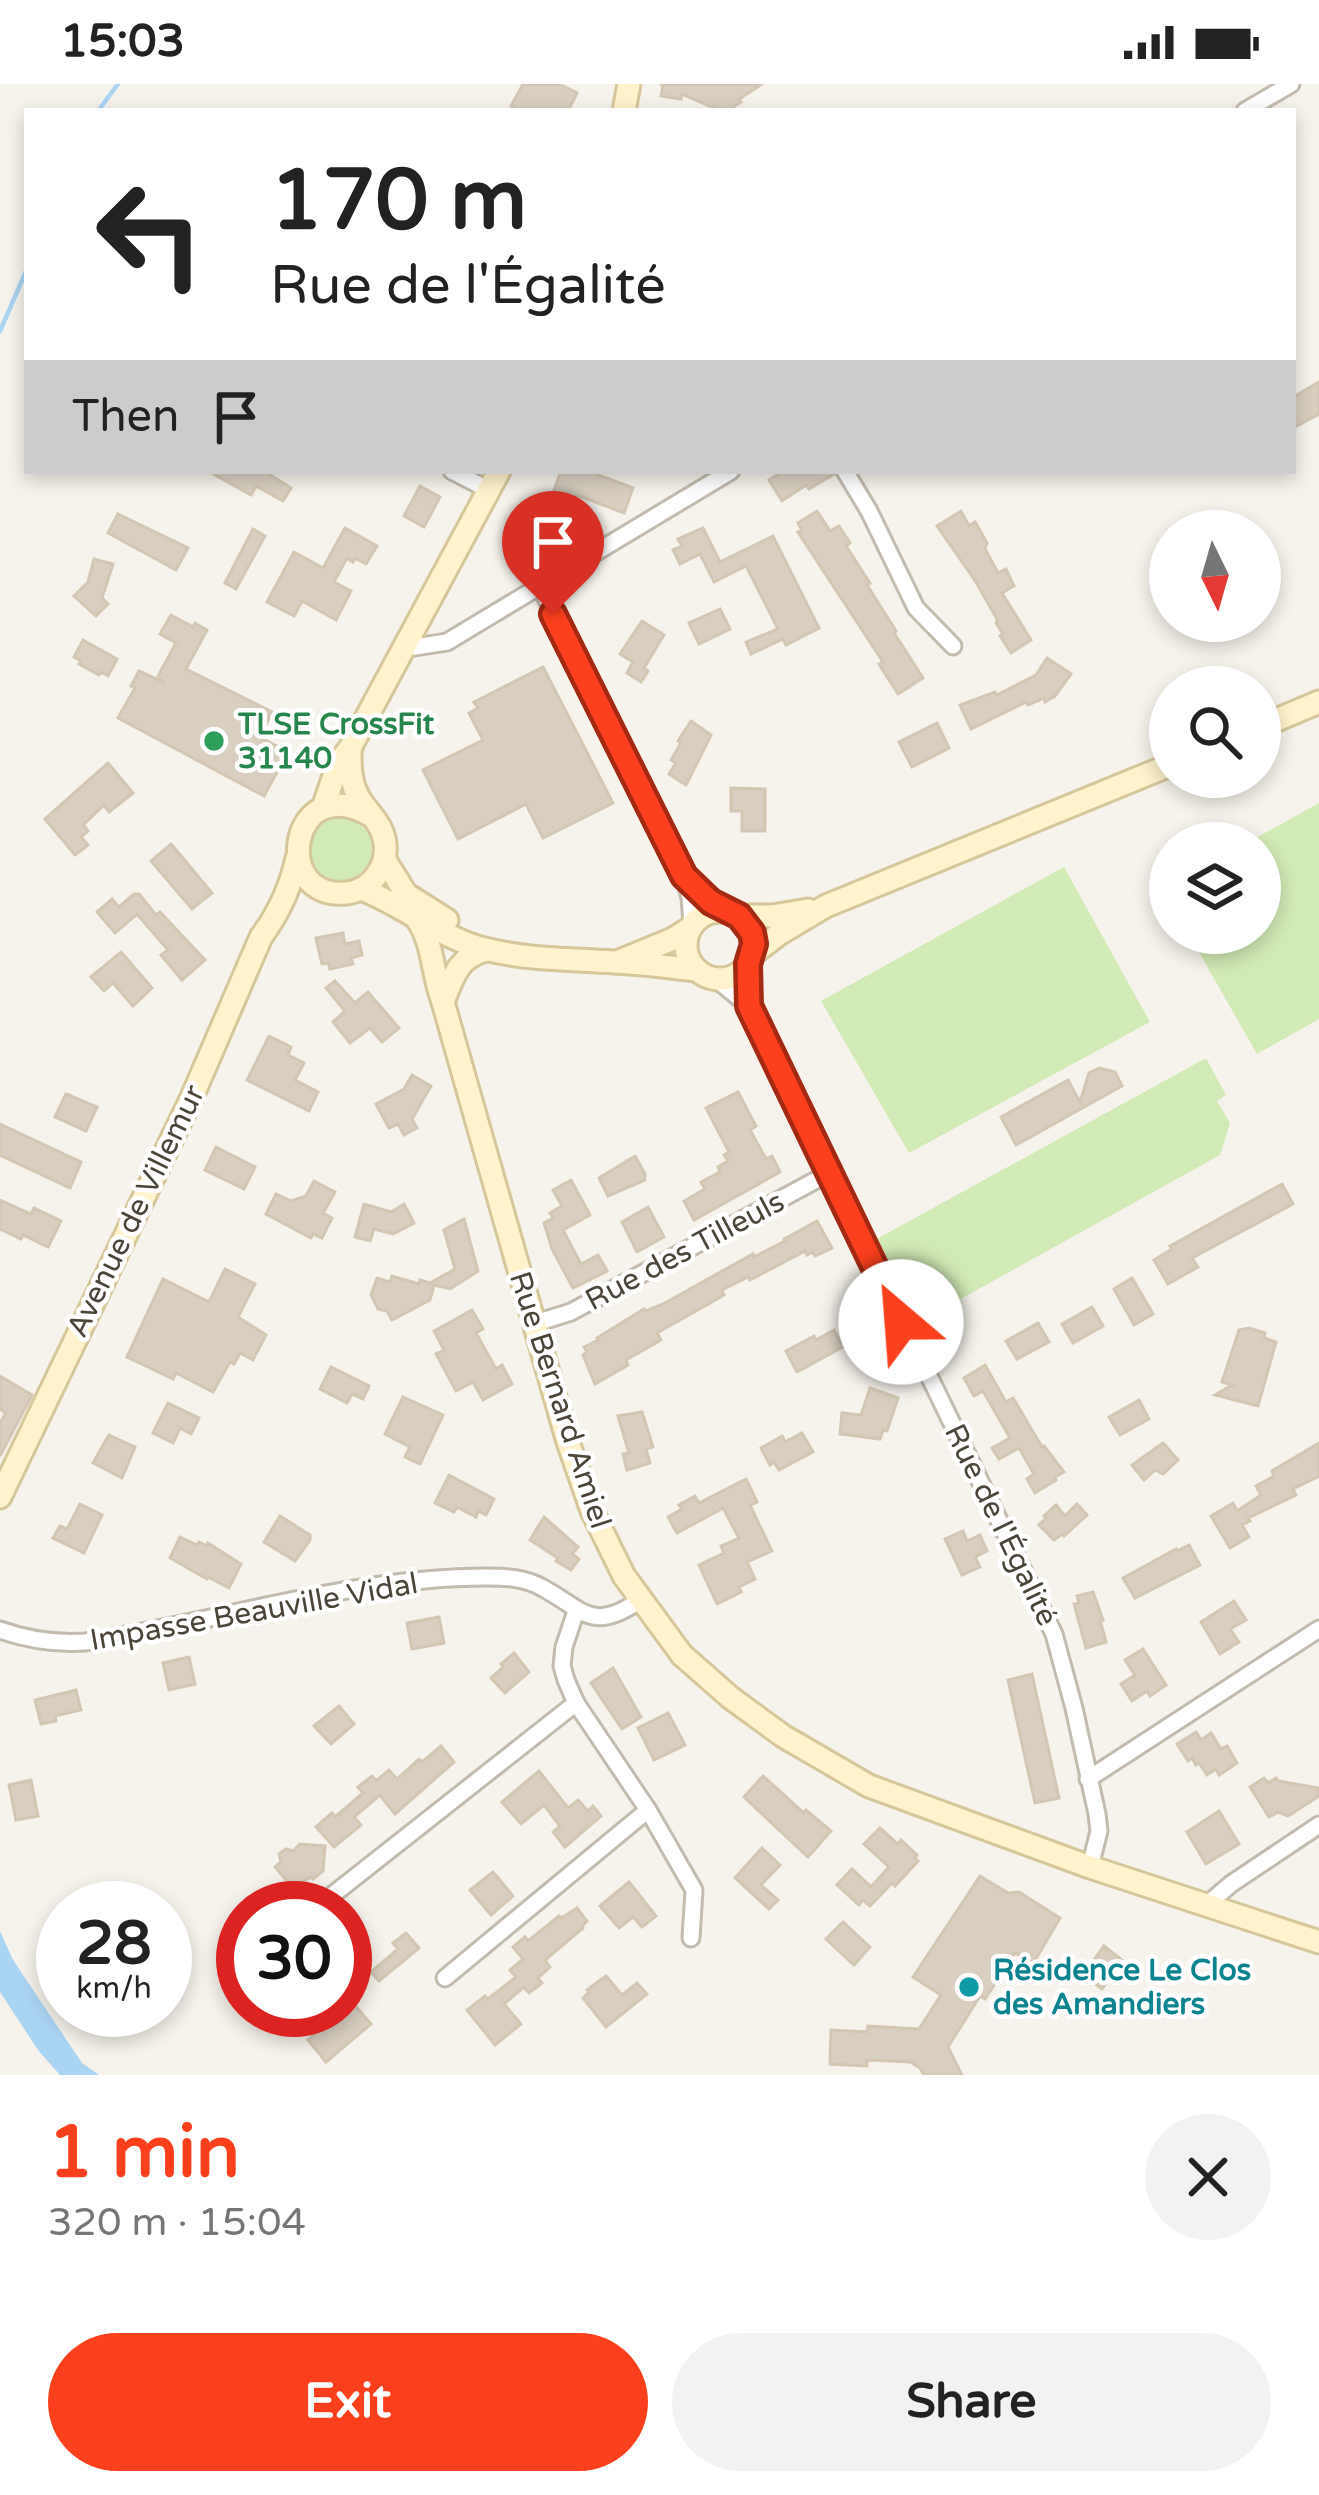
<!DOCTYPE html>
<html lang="en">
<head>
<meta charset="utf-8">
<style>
  body { margin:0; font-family:"Varela Round",sans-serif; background:#f2f2f2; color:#222; height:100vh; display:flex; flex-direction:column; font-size:45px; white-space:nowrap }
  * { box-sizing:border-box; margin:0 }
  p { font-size:39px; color:#767676 }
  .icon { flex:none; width:66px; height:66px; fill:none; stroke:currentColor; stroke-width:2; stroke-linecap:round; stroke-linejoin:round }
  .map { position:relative; height:1991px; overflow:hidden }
  .side { display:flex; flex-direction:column; background:#fff; flex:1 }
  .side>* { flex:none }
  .guide { position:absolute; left:24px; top:24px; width:1272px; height:366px; border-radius:0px; box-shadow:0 6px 18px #0003; background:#fff; color:#222; overflow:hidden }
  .needle { width:78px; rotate:175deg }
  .buttons { position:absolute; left:1149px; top:426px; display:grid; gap:24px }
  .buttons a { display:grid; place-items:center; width:132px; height:132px; border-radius:50%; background:#fff; box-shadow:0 6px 18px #0003; font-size:60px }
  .speed { position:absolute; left:36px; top:1797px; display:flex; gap:24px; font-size:60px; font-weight:700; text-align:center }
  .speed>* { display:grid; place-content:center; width:156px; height:156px; border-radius:50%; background:#fff; box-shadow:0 6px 18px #0003; line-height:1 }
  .speed small { font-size:30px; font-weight:400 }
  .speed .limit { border:18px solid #d22; background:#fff; color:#111 }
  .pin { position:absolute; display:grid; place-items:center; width:102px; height:102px; color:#fff; margin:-123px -51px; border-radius:50% 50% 50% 0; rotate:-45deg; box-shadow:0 0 12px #0007 }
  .pin .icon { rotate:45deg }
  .me { position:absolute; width:132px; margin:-66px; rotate:333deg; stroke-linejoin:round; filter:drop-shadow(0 0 9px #0008) }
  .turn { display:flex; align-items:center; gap:42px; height:252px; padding:0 48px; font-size:54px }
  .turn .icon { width:156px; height:156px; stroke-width:2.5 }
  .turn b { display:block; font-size:84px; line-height:102px }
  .then { display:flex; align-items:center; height:114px; padding:0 48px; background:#0003; gap:24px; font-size:45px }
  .round { display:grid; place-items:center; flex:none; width:126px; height:126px; border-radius:63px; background:#f2f2f2 }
  .headline { display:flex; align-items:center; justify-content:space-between; height:204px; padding:0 48px }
  h1 { font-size:72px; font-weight:700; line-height:90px; color:#fc3f1d }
  .button { display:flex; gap:24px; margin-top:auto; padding:24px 48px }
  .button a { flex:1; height:138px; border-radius:72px; background:#fc3f1d; color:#fff; font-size:48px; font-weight:700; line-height:138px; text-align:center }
  .button a+a { background:#f2f2f2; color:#222 }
  .status { display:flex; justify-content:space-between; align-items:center; height:84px; padding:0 60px; background:#fff; direction:ltr }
  .status svg { height:33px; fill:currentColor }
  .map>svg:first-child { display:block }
  .green { fill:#d2eab5 }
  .water { fill:#a9d4f2 }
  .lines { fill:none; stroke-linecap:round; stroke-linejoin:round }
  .stream { stroke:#a9d4f2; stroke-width:4.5 }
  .building { fill:#d8cfc1; stroke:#d3c7b4; stroke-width:3 }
  .street-casing { stroke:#c2bbae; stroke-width:21 }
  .secondary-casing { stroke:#d6c79b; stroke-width:27 }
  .street { stroke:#fff; stroke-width:15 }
  .secondary { stroke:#fff3cd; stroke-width:21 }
  .route-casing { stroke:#a42913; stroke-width:30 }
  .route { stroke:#fc3f1d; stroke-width:21 }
  .leisure-dot { fill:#2e9e5b; stroke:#fff; stroke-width:4.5 }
  .culture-dot { fill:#0f9aa8; stroke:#fff; stroke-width:4.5 }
  .labels { text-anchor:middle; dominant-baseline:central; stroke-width:9; stroke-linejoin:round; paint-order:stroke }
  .leisure-label { font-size:30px; font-weight:bold; fill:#27864d; stroke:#fff; text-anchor:start }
  .street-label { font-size:30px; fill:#4b4439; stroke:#fff }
  .culture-label { font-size:30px; font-weight:bold; fill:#0d838f; stroke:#fff; text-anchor:start }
</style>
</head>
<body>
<div class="status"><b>15:03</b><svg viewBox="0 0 49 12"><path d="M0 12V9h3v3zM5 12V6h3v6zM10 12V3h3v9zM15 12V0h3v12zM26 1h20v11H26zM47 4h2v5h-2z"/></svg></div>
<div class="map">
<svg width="1319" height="1991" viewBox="0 0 1319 1991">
  <rect width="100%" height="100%" fill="#f6f3ec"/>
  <g class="green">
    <path d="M1319,719V935L1257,970L1188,849H1260V759H1247Z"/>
    <circle cx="340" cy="765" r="32"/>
    <path d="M1064,783L1150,938L909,1069L821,917Z"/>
    <path d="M1206,974L1226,1011L1217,1017L1230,1039L1220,1071L939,1227L908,1218L875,1156Z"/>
  </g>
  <path class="water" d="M0,1847L13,1876L82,1979L99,1991H60L38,1966L0,1908Z"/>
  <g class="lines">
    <g class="stream">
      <path d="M98,27L118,0"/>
      <path d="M0,247L27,185"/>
    </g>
  </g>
  <g class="building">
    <path d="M523,0H559L577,9L568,27H522L511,22Z"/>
    <path d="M660,0H762L739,15L741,18L727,27H721L682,10L681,15L661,12L663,1Z"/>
    <path d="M1319,298V330L1293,344V313Z"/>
    <path d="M208,387H264L291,404L283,417L256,402L251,411Z"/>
    <path d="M561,387H588L633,404L624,429L577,411L575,417L553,409Z"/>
    <path d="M783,387H833L834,390L809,405L806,401L782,417L769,396Z"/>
    <path d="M420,402L440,413L424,443L404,432Z"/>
    <path d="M817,427L830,447L839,442L850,459L846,462L870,499L867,501L896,547L894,549L923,594L898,610L879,580L883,578L798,448L802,446L798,439Z"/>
    <path d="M961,427L969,442L975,438L987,459L985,465L998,489L1006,485L1014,502L1002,509L1031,556L1011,569L1000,552L1003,550L996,539L998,537L976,498L937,442Z"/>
    <path d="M118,430L188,464L176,486L108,449Z"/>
    <path d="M345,444L377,462L366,480L355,474L353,478L347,474L334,498L351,507L336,536L302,517L294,532L267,518L294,468L323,484Z"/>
    <path d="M703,444L720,478L773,452L819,544L786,561L783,555L751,570L746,558L778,545L746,482L714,498L700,470L680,480L673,466L682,462L678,455Z"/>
    <path d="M253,445L265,452L236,505L225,499Z"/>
    <path d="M94,475L113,480L102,514L108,520L96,532L74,512L88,498Z"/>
    <path d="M720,525L730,545L699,560L689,539Z"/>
    <path d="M171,531L193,543L195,539L207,546L186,585L272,628L260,653L288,668L264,712L118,634L135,604L131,602L139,587L165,599L158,592L176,559L160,550Z"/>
    <path d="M642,537L664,551L644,584L648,587L641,598L627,589L633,578L620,570Z"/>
    <path d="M83,556L117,575L108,592L101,588L99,591L79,580L81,577L74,573Z"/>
    <path d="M1047,574L1071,590L1055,612L1045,618L1044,614L1028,621L1026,618L971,645L960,621L995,608L997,611L1036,591Z"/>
    <path d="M543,583L613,719L543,754L526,720L458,755L423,686L483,656L469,629L478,624L474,618Z"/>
    <path d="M691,637L711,651L686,701L669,690L676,679L671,676L681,659L678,657Z"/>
    <path d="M937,639L949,664L912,683L899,658Z"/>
    <path d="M108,679L133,709L109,728L104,721L83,741L88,747L81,753L88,761L75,771L45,735Z"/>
    <path d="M731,704L765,705V747H742V727H731Z"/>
    <path d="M171,760L212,809L192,825L151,777Z"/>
    <path d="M134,810H139L156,831L160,828L205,876L182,896L161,871L168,866L137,830L115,849L97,828L112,815L119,823Z"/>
    <path d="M343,849L345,860L359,857L362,871L351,874L353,880L330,885L328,879L322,880L316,854Z"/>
    <path d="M121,868L152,904L133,922L113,899L104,907L91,893Z"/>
    <path d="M335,897L355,919L368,908L399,944L382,958L370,944L350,959L333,938L345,927L326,904Z"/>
    <path d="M269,952L291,963L288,971L304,979L295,996L318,1008L309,1027L247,996Z"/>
    <path d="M1099,984L1115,988L1122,1002L1016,1061L1001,1033L1068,996L1080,1018L1089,989Z"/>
    <path d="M412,991L431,1002L412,1035L417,1044L404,1051L398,1040L389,1044L376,1020L404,1005Z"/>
    <path d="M738,1008L756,1042L750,1046L766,1075L772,1072L780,1088L694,1136L684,1117L705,1105L701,1098L720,1088L718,1083L728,1077L724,1071L729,1068L706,1024Z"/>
    <path d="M66,1010L97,1023L86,1047L55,1033Z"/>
    <path d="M0,1040L81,1078L70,1104L0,1071Z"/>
    <path d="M216,1063L255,1083L244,1105L205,1086Z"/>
    <path d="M635,1072L645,1090V1096L608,1112L599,1094Z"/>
    <path d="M571,1096L590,1131L563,1146L581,1180L598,1171L607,1187L573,1204L552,1165L544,1139L553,1134L550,1129L562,1122L553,1106Z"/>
    <path d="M314,1097L335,1108L323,1129L332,1134L322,1154L313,1150L311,1154L266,1130L276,1110L291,1117L306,1112Z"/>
    <path d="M1282,1100L1293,1120L1192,1174L1198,1183L1168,1200L1154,1176L1172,1165L1170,1162Z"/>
    <path d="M0,1116L31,1130L34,1124L61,1137L48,1163L23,1151L21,1155L0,1145Z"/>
    <path d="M364,1120L391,1128L404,1120L414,1139L393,1150L374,1145L370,1157L355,1153Z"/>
    <path d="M648,1123L664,1153L637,1168L622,1138Z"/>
    <path d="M464,1135L478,1187L450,1205L434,1201L430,1216L392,1236L387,1227L378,1225L371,1211L377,1194L390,1198L392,1192L419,1200L420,1196L430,1199L455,1185L444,1146Z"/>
    <path d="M817,1137L832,1164L815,1172L813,1168L807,1171L805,1167L750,1196L748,1193L722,1206L724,1211L657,1249L661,1256L626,1276L628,1281L595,1300L583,1271L587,1268L584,1263L598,1256L597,1254L644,1225L646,1227L663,1220L753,1170L754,1173L785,1157L784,1155Z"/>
    <path d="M225,1185L255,1200L238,1233L266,1251L253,1276L240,1269L234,1280L230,1278L213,1308L176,1289L173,1295L127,1273L163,1195L209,1218Z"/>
    <path d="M1132,1194L1153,1230L1134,1241L1114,1205Z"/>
    <path d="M1092,1223L1103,1242L1073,1259L1062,1240Z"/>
    <path d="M472,1226L483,1245L476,1249L496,1285L502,1281L512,1300L483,1316L473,1298L456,1307L436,1270L444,1266L434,1247Z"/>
    <path d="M1038,1239L1049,1258L1017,1275L1006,1257Z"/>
    <path d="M1249,1244L1265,1249L1264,1254L1276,1258L1258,1322L1215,1311L1232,1301L1222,1298L1239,1246Z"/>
    <path d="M834,1246L843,1263L797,1288L786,1267L814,1252L816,1256Z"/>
    <path d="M985,1281L1006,1318L1013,1314L1042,1363L1044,1362L1064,1388L1055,1393L1056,1396L1035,1409L1027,1395L1034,1390L1019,1364L999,1375L992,1364L1010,1354L983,1307L974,1312L964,1294Z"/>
    <path d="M331,1283L369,1302L363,1315L352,1310L347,1319L320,1305Z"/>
    <path d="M0,1292L32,1311L0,1372V1339L6,1329L0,1325Z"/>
    <path d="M870,1304L898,1314L887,1347L883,1346L880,1355L840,1350L842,1329L861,1331Z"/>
    <path d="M403,1313L443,1331L420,1380L405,1373L410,1363L385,1350Z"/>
    <path d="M1139,1316L1149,1335L1120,1351L1109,1333Z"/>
    <path d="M168,1319L199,1334L191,1350L180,1344L173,1359L153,1349Z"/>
    <path d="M642,1328L653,1363L646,1365L650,1379L627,1386L623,1370L629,1369L618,1332Z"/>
    <path d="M802,1349L813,1368L779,1386L774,1378L770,1381L761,1364L782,1352L785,1358Z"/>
    <path d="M109,1351L135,1363L122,1394L93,1379Z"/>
    <path d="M1163,1359L1178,1376L1163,1390L1155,1386L1144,1396L1132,1381Z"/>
    <path d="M1319,1359V1392L1293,1405L1296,1411L1248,1434L1250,1437L1242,1441L1249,1453L1230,1464L1211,1432L1233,1419L1237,1427L1261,1411L1256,1402L1274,1392L1272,1387Z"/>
    <path d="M449,1391L494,1415L486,1431L478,1427L476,1433L457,1423L454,1428L435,1419Z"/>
    <path d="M746,1395L757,1418L750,1421L772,1467L747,1478L755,1495L739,1503L741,1508L717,1520L699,1481L724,1469L721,1462L739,1454L723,1424L677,1449L668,1433L682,1425L679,1421L695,1412L699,1419Z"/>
    <path d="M80,1420L102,1431L84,1469L53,1454L60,1442L67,1445Z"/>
    <path d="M1077,1420L1087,1431L1064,1452L1062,1450L1054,1456L1039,1441L1046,1434L1044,1432L1056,1421L1065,1432Z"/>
    <path d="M280,1432L310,1451V1456L295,1477L264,1458Z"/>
    <path d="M544,1433L578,1463L572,1470L579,1475L571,1486L556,1477L558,1474L530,1456Z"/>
    <path d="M963,1447L967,1457L980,1451L987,1467L975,1473L980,1483L962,1491L945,1455Z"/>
    <path d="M180,1453L197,1461L199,1458L207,1462L208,1459L241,1480L229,1504L208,1493L207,1495L170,1474Z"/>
    <path d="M1189,1461L1200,1481L1135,1514L1123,1494L1176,1465L1177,1467Z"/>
    <path d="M1093,1508L1103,1536H1100L1106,1558L1086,1564L1074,1520L1079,1519L1077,1512Z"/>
    <path d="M1234,1517L1246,1536L1230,1545L1239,1558L1220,1570L1201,1538Z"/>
    <path d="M439,1533L444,1559L412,1565L407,1539Z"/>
    <path d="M1143,1565L1166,1601L1150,1612L1147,1607L1132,1617L1121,1600L1135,1591L1125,1576Z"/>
    <path d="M514,1569L529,1588L505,1609L491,1594L503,1583L501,1580Z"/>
    <path d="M189,1573L195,1600L169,1606L163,1579Z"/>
    <path d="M613,1584L641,1633L622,1645L591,1599Z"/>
    <path d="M1032,1590L1059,1714L1035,1719L1008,1596Z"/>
    <path d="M76,1606L81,1626L55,1632L56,1637L41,1640L35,1616Z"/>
    <path d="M339,1622L354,1640L331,1660L314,1642Z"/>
    <path d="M668,1629L685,1661L654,1676L638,1644Z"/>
    <path d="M1196,1648L1201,1656L1211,1649L1221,1665L1227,1662L1237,1679L1219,1691L1216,1685L1207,1691L1199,1679L1196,1681L1192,1674L1188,1677L1177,1660Z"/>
    <path d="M441,1662L454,1678L395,1730L380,1711L354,1733L361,1741L334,1763L316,1743L332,1729L335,1733L363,1709L358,1703L372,1692L376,1697L389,1686L397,1695L419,1675L422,1678Z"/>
    <path d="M539,1687L568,1724L578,1716L588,1727L593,1722L601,1732L565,1763L553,1748L560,1742L544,1721L521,1740L502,1718Z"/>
    <path d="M763,1692L804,1729L806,1726L831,1747L808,1773L744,1713Z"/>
    <path d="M1264,1694L1268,1699L1276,1694L1278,1697L1319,1704V1712L1288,1732L1278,1728L1269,1733L1250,1703Z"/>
    <path d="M31,1696L38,1732L16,1736L9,1701Z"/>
    <path d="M1219,1727L1239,1760L1206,1780L1187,1748Z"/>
    <path d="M880,1744L898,1760L901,1756L917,1771L915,1774L918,1777L895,1802L892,1799L870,1822L863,1816L859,1821L837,1801L852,1785L871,1803L889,1783L864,1760Z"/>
    <path d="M300,1760L325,1762L323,1787L313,1795L311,1793L293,1804L275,1783L281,1778L279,1770L286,1765L293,1767Z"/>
    <path d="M762,1764L780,1781L761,1801L778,1816L769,1825L735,1794Z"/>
    <path d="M493,1788L513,1812L491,1831L470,1806Z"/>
    <path d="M980,1792L1008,1809L1019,1808L1060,1834L1033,1880L1015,1869L985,1915L980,1912L948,1963L962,1991H924L920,1984L911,1978L867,1976V1982L830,1980L831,1946L867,1948L868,1942L919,1945L941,1911L913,1893Z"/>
    <path d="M629,1798L656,1832L642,1843L633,1833L619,1844L600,1822Z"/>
    <path d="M577,1824L587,1837L582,1842L583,1844L545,1876L550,1883L538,1894L542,1899L529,1909L524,1903L504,1920L521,1940L495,1961L467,1926L485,1912L488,1915L516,1893L510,1886L523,1875L513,1863L525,1853L528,1857L559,1832L561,1834Z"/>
    <path d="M843,1838L870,1863L854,1881L826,1855Z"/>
    <path d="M406,1849L419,1864L379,1897L371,1888L398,1865L393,1859Z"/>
    <path d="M1104,1862L1122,1876L1102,1905L1083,1891Z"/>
    <path d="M606,1892L622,1911L637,1899L647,1910L606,1943L583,1914L589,1908L587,1906Z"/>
    <path d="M353,1919L371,1940L326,1978L308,1956L316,1949L315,1948Z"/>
  </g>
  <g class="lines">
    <defs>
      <g id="street">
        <path d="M1245,27L1291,0"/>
        <path d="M452,387L489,406"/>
        <path d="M845,387L869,427L916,524L953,562"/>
        <path d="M541,504L684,792L690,814L692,840"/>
        <path d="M406,559L415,563L447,558L731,387"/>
        <path d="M686,794L699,809L726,827"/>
        <path d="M748,880L749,922L848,1124L872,1182L915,1263L1054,1550L1074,1624L1097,1730L1099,1747L1090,1783"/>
        <path d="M716,895L749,922"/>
        <path d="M536,1239L571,1228L831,1088"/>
        <path d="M576,1527L564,1563L562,1582L566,1596L576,1619L648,1726L694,1806L691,1854"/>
        <path d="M0,1546C28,1556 55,1560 85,1558C219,1538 350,1493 487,1493C506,1493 525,1494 541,1503C583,1525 591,1550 640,1516"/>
        <path d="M1088,1695L1319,1545"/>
        <path d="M1204,1823L1231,1800L1319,1741"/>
        <path d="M316,1824L576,1619"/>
        <path d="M445,1894L648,1726"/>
      </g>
      <g id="secondary">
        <path d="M624,27L629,0"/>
        <path d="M1260,643L1319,618"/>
        <path d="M350,665C350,680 350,696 357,710C363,724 377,734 382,748C393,775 375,806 346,809C271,817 289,685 370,731"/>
        <path d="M323,724L338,680L350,664L499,387"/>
        <path d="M385,776L406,810L447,836"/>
        <path d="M361,805C404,821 440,854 485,865C528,876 571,875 614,878C641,879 669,883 696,886"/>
        <circle cx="720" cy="861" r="34"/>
        <path d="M739,832H772L808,826"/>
        <path d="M417,835C434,860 432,890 443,918L567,1355L592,1427L624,1492L682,1571L731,1614L783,1652L869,1702L1090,1783L1319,1858"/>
        <path d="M753,870L779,850L826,822L1170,681"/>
        <path d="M617,878L673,855L690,844"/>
        <path d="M443,918C453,893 458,873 486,866"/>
        <path d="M0,1413L192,1013L261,853C278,830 291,802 297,774"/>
      </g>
    </defs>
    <use href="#street" class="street-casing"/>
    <use href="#secondary" class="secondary-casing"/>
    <use href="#street" class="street"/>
    <use href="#secondary" class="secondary"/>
  </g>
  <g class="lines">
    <defs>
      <path id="route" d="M553,530L684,792L711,818L739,832L752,849L754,860L748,880L749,922L901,1238"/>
    </defs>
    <use href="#route" class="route-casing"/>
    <use href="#route" class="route"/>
  </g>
  <circle class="leisure-dot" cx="214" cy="657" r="12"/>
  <circle class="culture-dot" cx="969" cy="1903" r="12"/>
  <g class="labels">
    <g class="leisure-label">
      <text x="238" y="640">TLSE CrossFit<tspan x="238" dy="34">31140</tspan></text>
    </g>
    <g class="street-label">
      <text transform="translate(136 1127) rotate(-64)">Avenue de Villemur</text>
      <text transform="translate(685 1167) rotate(-28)">Rue des Tilleuls</text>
      <text transform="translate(560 1316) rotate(72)">Rue Bernard Amiel</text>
      <text transform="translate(1001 1441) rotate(64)">Rue de l'Égalité</text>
      <text transform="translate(254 1528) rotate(-10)">Impasse Beauville Vidal</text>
    </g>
    <g class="culture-label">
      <text x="993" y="1886">Résidence Le Clos<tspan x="993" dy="34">des Amandiers</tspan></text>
    </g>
  </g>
</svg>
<div class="buttons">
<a><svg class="needle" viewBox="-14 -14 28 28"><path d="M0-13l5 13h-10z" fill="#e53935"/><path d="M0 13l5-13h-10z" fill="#767676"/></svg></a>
<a><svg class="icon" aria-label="search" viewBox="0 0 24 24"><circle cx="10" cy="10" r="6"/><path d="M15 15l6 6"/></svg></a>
<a><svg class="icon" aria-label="layers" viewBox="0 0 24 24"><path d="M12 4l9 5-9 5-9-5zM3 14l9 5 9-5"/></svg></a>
</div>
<div class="speed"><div>28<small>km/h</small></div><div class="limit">30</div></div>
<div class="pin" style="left:553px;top:530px;background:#d93025"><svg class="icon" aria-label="arrive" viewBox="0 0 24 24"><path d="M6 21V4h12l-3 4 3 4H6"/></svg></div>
<svg class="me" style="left:901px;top:1238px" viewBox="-20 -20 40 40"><circle r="19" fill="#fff"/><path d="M0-13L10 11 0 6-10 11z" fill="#fc3f1d"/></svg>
<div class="guide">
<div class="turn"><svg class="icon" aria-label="left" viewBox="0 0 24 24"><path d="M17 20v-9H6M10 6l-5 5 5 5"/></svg><div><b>170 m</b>Rue de l'Égalité</div></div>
<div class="then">Then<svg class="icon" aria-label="arrive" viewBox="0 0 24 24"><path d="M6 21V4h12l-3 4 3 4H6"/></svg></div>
</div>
</div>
<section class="side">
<div class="headline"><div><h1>1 min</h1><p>320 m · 15:04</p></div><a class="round"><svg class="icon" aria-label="close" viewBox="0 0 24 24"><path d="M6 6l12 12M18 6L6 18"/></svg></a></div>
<div class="button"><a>Exit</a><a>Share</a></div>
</section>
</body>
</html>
